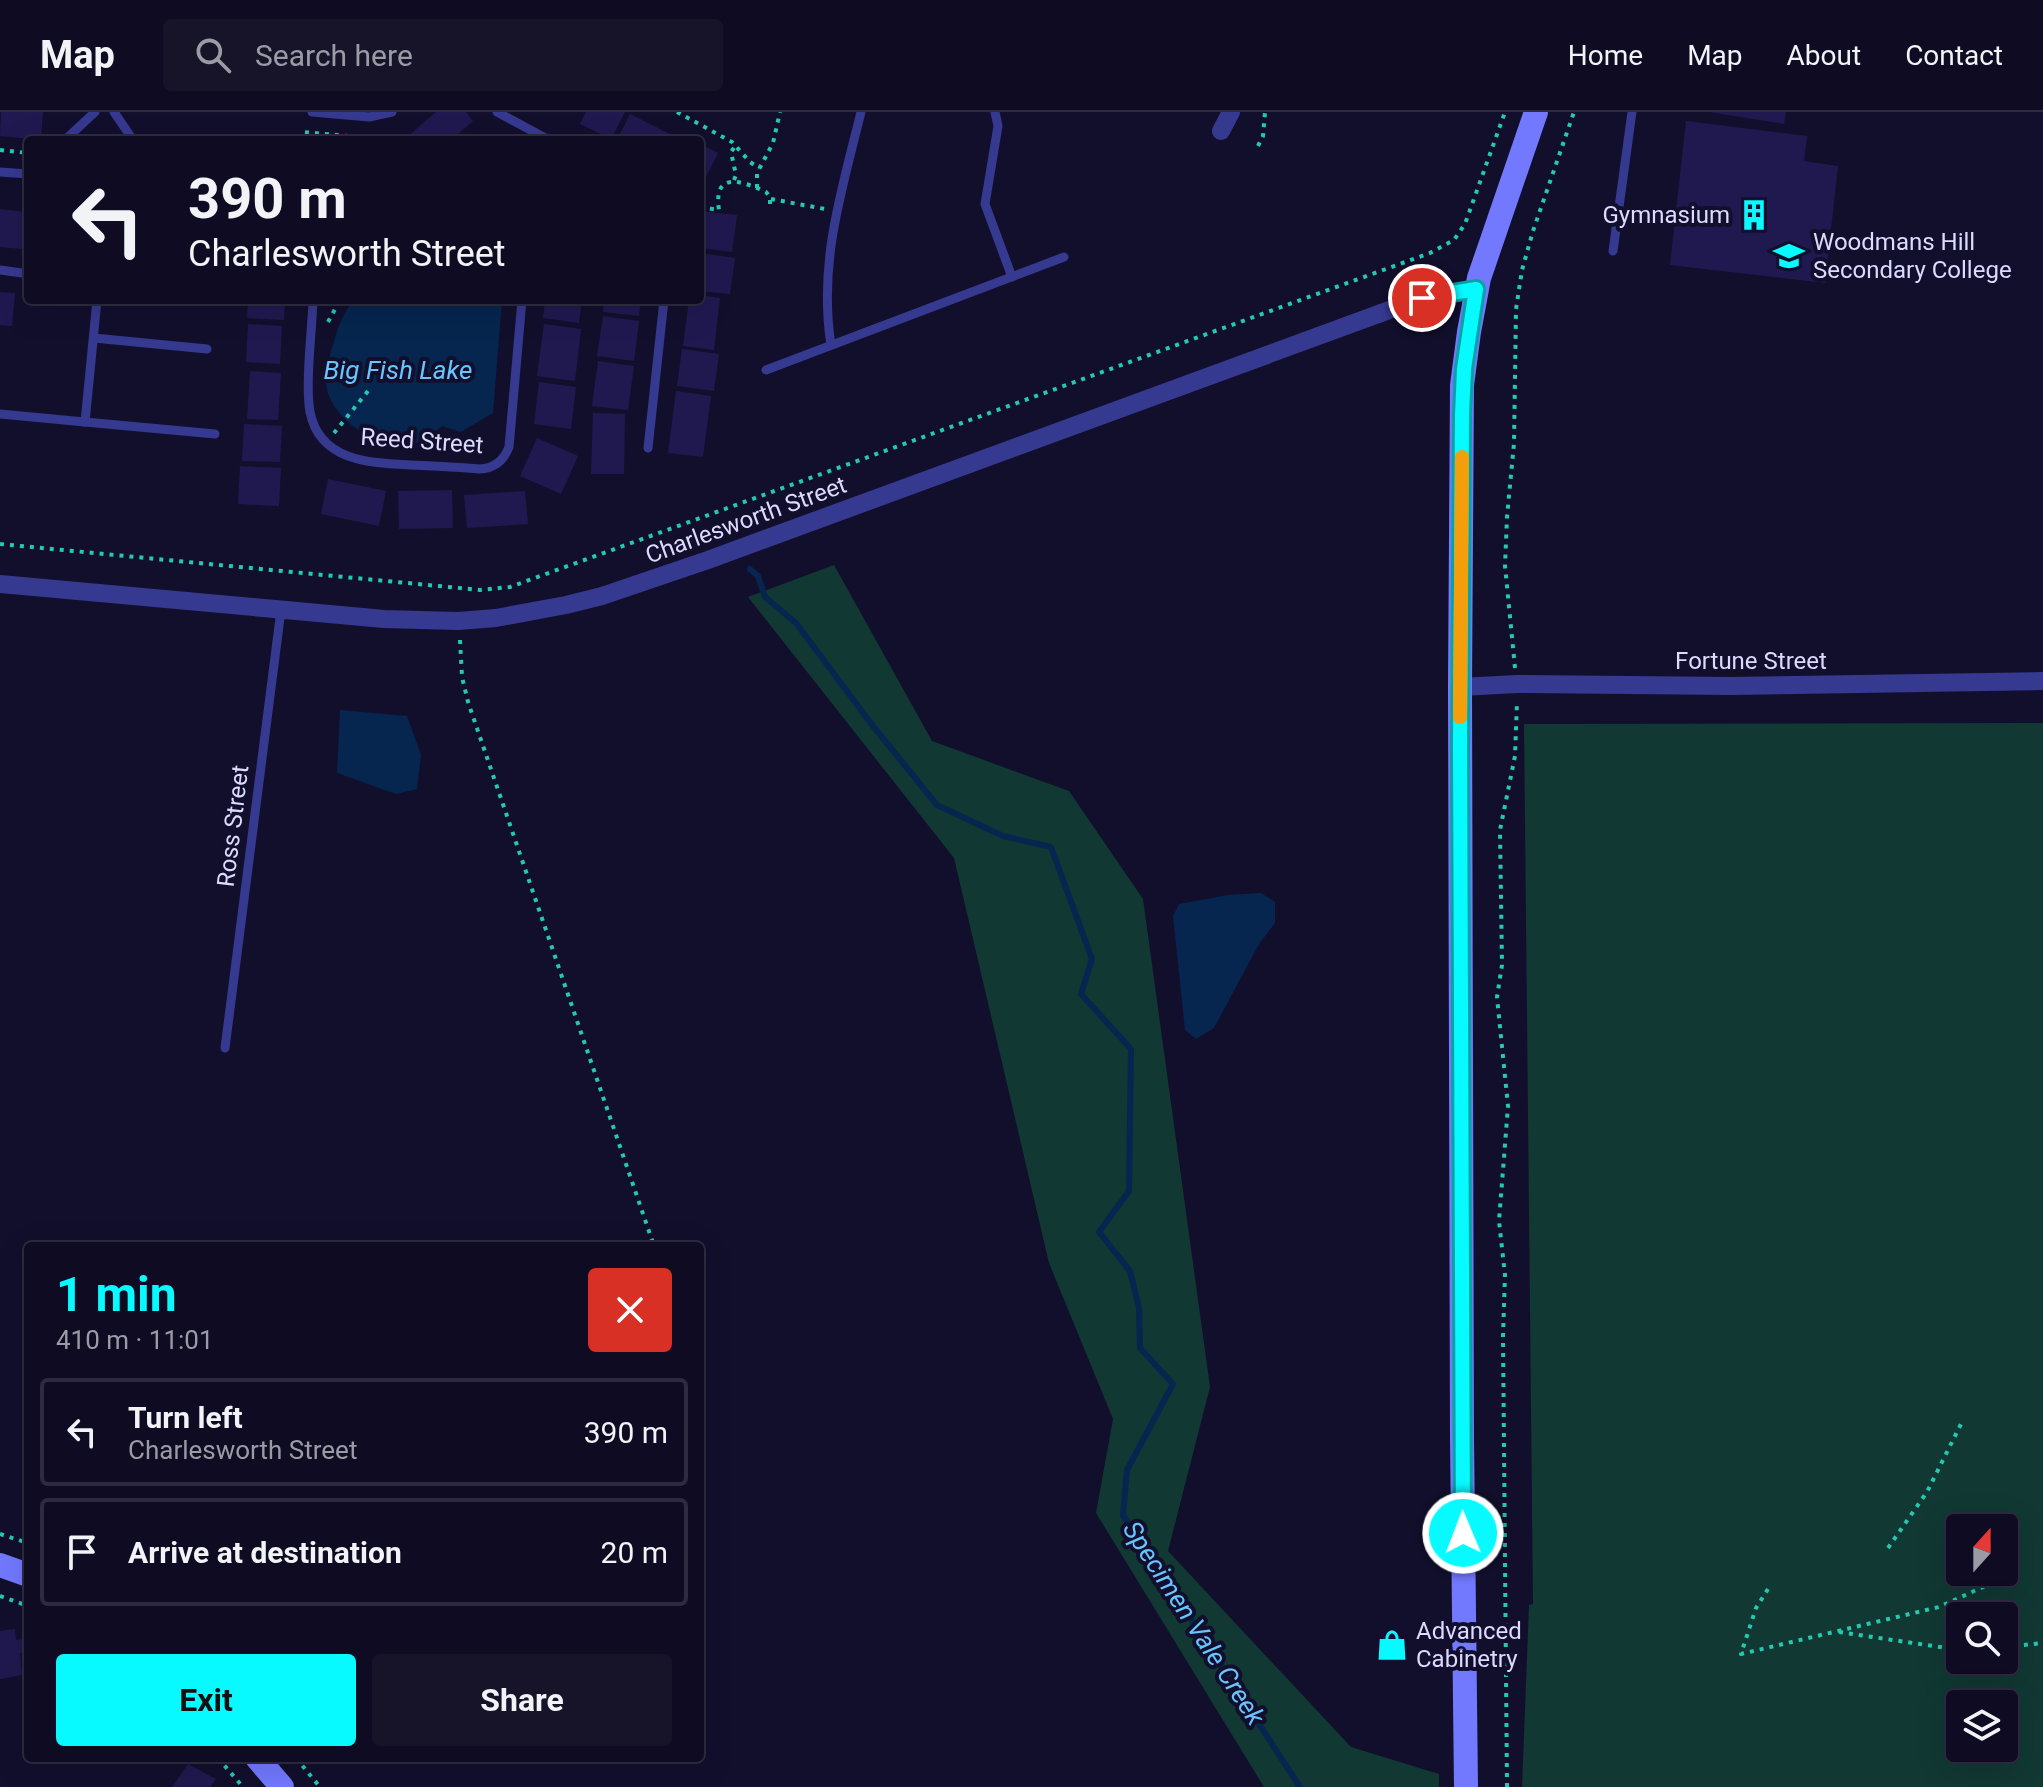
<!DOCTYPE html>
<html lang="en">
<head>
<meta charset="utf-8">
<style>
  body { margin:0; font-family:Roboto,sans-serif; background:#17142a; color:#f1f3f6; height:100vh; display:flex; flex-direction:column; font-size:30px; white-space:nowrap }
  * { box-sizing:border-box; margin:0 }
  p { font-size:26px; color:#9b9ba5 }
  .icon { flex:none; width:44px; height:44px; fill:none; stroke:currentColor; stroke-width:2; stroke-linecap:round; stroke-linejoin:round }
  .map { position:relative; flex:1; overflow:hidden }
  .details { position:absolute; left:24px; top:1130px; width:680px; height:520px; display:flex; flex-direction:column; background:#0e0b22; border-radius:8px; box-shadow:0 8px 32px #0002,0 0 0 2px #2e2b40 }
  .details>* { flex:none }
  .guide { position:absolute; left:24px; top:24px; width:680px; height:168px; border-radius:8px; box-shadow:0 8px 32px #0002,0 0 0 2px #2e2b40; background:#0e0b22; color:#f1f3f6; overflow:hidden }
  .needle { width:52px; rotate:21deg }
  .fabs { position:absolute; left:1946px; top:1402px; display:grid; gap:16px }
  .fabs a { display:grid; place-items:center; width:72px; height:72px; border-radius:8px; background:#0e0b22; box-shadow:0 8px 32px #0002,0 0 0 2px #2e2b40; font-size:40px }
  .pin { position:absolute; display:grid; place-items:center; width:68px; height:68px; color:#fff; margin:-34px; border:4px solid #fff; border-radius:50%; box-shadow:0 2px 8px #0007 }
  .me { position:absolute; width:88px; margin:-44px; rotate:359deg; stroke-linejoin:round; filter:drop-shadow(0 0 6px #0008) }
  .turn { display:flex; align-items:center; gap:28px; height:168px; padding:0 32px; font-size:36px }
  .turn .icon { width:104px; height:104px; stroke-width:2.5 }
  .turn b { display:block; font-size:56px; line-height:68px }
  .round { display:grid; place-items:center; flex:none; width:84px; height:84px; border-radius:8px; background:#17142a }
  .head { display:flex; align-items:center; justify-content:space-between; height:136px; padding:0 32px }
  h1 { font-size:48px; font-weight:700; line-height:60px; color:#07faff }
  .primary-button { display:flex; gap:16px; margin-top:auto; padding:16px 32px }
  .primary-button a { flex:1; height:92px; border-radius:8px; background:#07faff; color:#111; font-size:32px; font-weight:700; line-height:92px; text-align:center }
  .primary-button a+a { background:#17142a; color:#f1f3f6 }
  ul { padding:0; list-style:none }
  li { display:flex; align-items:center; gap:24px; height:108px; margin:0 16px 12px; padding:0 16px; border:4px solid #2e2b40; border-radius:8px }
  li div { flex:1 }
  li b { display:block; font-size:30px }
  li em { font-style:normal }
  header { display:flex; align-items:center; gap:48px; box-sizing:border-box; height:112px; padding:0 40px; background:#0e0b22; border-bottom:2px solid #2e2b40 }
  header strong { font-size:38px }
  nav { display:flex; gap:44px; margin-inline-start:auto; font-size:28px }
  .search { width:560px; height:72px; background:#17142a; display:flex; align-items:center; gap:20px; box-sizing:border-box; padding:0 28px; border-radius:8px; color:#9b9ba5; font-size:30px }
  .map>svg:first-child { display:block }
  .green { fill:#113833; fill-rule:evenodd }
  .water { fill:#06264f }
  .lines { fill:none; stroke-linecap:round; stroke-linejoin:round }
  .stream { stroke:#06264f; stroke-width:6 }
  .building { fill:#201950 }
  .path { stroke:#25c9b2; stroke-width:4; stroke-dasharray:4 6; stroke-linecap:butt }
  .lane { stroke:#363990; stroke-width:9 }
  .street { stroke:#363990; stroke-width:18 }
  .secondary { stroke:#7279ff; stroke-width:24 }
  .route-casing { stroke:#05a2a6; stroke-width:20 }
  .route { stroke:#07faff; stroke-width:14 }
  .slow { stroke:#f59e0b; stroke-width:14 }
  .labels { text-anchor:middle; dominant-baseline:central; stroke-width:8; stroke-linejoin:round; paint-order:stroke }
  .poi-label { font-size:24px; fill:#dcdbff; stroke:#120f2d; text-anchor:start }
  .street-label { font-size:24px; fill:#dcdbff; stroke:#120f2d }
  .water-label { font-size:26px; font-style:italic; fill:#69c5ff; stroke:#120f2d }
</style>
</head>
<body>
<header>
<strong>Map</strong>
<div class="search"><svg class="icon" aria-label="search" viewBox="0 0 24 24"><circle cx="10" cy="10" r="6"/><path d="M15 15l6 6"/></svg>Search here</div>
<nav><a>Home</a><a>Map</a><a>About</a><a>Contact</a></nav>
</header>
<div class="map">
<svg width="2043" height="1675" viewBox="0 0 2043 1675">
  <rect width="100%" height="100%" fill="#120f2d"/>
  <g class="green">
    <path d="M834,453L932,629L1069,679L1143,787L1210,1275L1168,1439L1351,1635L1439,1662V1675H1264L1096,1401L1113,1307L1049,1151L954,746L748,485Z"/>
    <path d="M2043,611V1675H1522L1529,1493L1533,1492L1524,612ZM2004,1416V1460H1960V1416ZM1960,1504H2004V1548H1960ZM1960,1592H2004V1636H1960Z"/>
  </g>
  <g class="water">
    <path d="M354,188H502L493,301L461,320L442,314L423,331C409,331 393,332 379,328C356,321 327,296 326,270C325,258 329,245 333,233C337,218 343,200 354,188Z"/>
    <path d="M340,598L407,604L421,643L417,677L396,682L337,661Z"/>
    <path d="M1261,781L1275,790V811L1259,832L1214,916L1196,927L1185,918L1173,804L1179,792L1228,783Z"/>
  </g>
  <g class="lines">
    <path class="stream" d="M750,457L758,464L765,485L796,511L873,614L937,693L1003,724L1051,735L1092,847L1081,882L1131,937L1129,1079L1099,1120L1130,1159L1139,1196L1140,1236L1173,1272L1127,1358L1123,1403L1300,1675"/>
  </g>
  <g class="building">
    <path d="M1,0H43L41,28L0,24Z"/>
    <path d="M436,0H466L473,9L451,28H412L408,24Z"/>
    <path d="M586,0H625L611,27L580,12Z"/>
    <path d="M1709,0H1786L1784,12Z"/>
    <path d="M630,2L672,23L669,28H617Z"/>
    <path d="M1686,9L1807,24L1804,49L1838,54L1825,171L1670,153Z"/>
    <path d="M700,32L718,41L700,77Z"/>
    <path d="M0,97L26,100L22,137L0,135Z"/>
    <path d="M700,99L737,103L732,140L700,136Z"/>
    <path d="M700,141L735,146L730,182L700,179Z"/>
    <path d="M0,180L15,181L12,214L0,213Z"/>
    <path d="M700,183L720,186L714,238L683,234L689,188H700Z"/>
    <path d="M248,188H285L284,208L247,206Z"/>
    <path d="M545,188H582L579,211L543,206Z"/>
    <path d="M604,188H641L639,204L603,200Z"/>
    <path d="M603,204L639,209L634,249L597,244Z"/>
    <path d="M248,212L282,214L280,252L246,250Z"/>
    <path d="M544,212L581,217L575,269L537,264Z"/>
    <path d="M682,237L719,242L714,279L677,274Z"/>
    <path d="M598,249L634,254L628,298L592,294Z"/>
    <path d="M250,259L281,261L278,308L247,307Z"/>
    <path d="M539,270L576,275L571,317L534,312Z"/>
    <path d="M676,279L711,284L703,345L668,341Z"/>
    <path d="M593,301L625,302L624,362H591Z"/>
    <path d="M244,312L282,314L280,350L242,349Z"/>
    <path d="M537,326L578,344L561,382L520,364Z"/>
    <path d="M240,354L281,356L279,394L238,392Z"/>
    <path d="M328,367L386,379L379,414L321,402Z"/>
    <path d="M452,378L453,416L399,417L398,379Z"/>
    <path d="M525,379L528,412L467,416L464,383Z"/>
    <path d="M15,1517L16,1528L25,1527L27,1540L20,1541L22,1563L0,1567V1519Z"/>
    <path d="M188,1652L216,1667L210,1675H172Z"/>
  </g>
  <g class="lines">
    <g class="path">
      <path d="M677,0L732,30L750,50L759,56"/>
      <path d="M302,28L303,20L383,27"/>
      <path d="M1258,34L1263,24L1265,0"/>
      <path d="M0,38L28,41"/>
      <path d="M734,68L736,63L731,40L736,33"/>
      <path d="M757,76V61L773,31L780,0"/>
      <path d="M700,86L703,80"/>
      <path d="M771,87L825,97"/>
      <path d="M700,95L719,98C713,58 742,69 766,80L770,85V94"/>
      <path d="M328,210L340,188"/>
      <path d="M334,321L368,279"/>
      <path d="M0,432L480,478L510,475L1430,141L1454,128L1465,112L1505,0"/>
      <path d="M460,528L462,565L468,590L654,1134"/>
      <path d="M1515,556L1505,454L1507,405L1514,331L1516,197L1522,158L1533,119L1574,0"/>
      <path d="M0,1422L28,1431"/>
      <path d="M1888,1436L1927,1380L1961,1312"/>
      <path d="M1768,1477L1756,1496L1741,1542L1939,1495L1996,1469"/>
      <path d="M0,1484L28,1494"/>
      <path d="M1839,1520L1960,1538"/>
      <path d="M2004,1535L2043,1531"/>
      <path d="M218,1646L243,1675"/>
      <path d="M296,1646L320,1675"/>
      <path d="M1507,1675L1503,1224L1505,1163L1499,1109L1508,994L1497,885L1502,853L1500,718L1515,644L1517,589"/>
    </g>
    <g class="lane">
      <path d="M114,0L133,28"/>
      <path d="M312,0L369,5L392,0"/>
      <path d="M497,0L549,28"/>
      <path d="M995,0L998,14L985,92L1012,165"/>
      <path d="M65,28L95,0"/>
      <path d="M0,60L28,62"/>
      <path d="M1613,139L1632,0"/>
      <path d="M0,158L22,161"/>
      <path d="M313,188C312,219 305,272 310,300C320,350 371,351 411,353C434,354 457,355 480,357C495,356 504,348 509,335L522,188"/>
      <path d="M94,226L207,237"/>
      <path d="M831,233C818,151 842,78 861,0"/>
      <path d="M766,258L1064,145"/>
      <path d="M0,302L85,310L97,188"/>
      <path d="M85,310L215,322"/>
      <path d="M648,336L664,188"/>
      <path d="M225,936L281,498"/>
    </g>
    <g class="street">
      <path d="M1221,19L1231,0"/>
      <path d="M0,472L384,507L458,509L496,506L566,493L602,484L708,448L1422,186L1476,177"/>
      <path d="M1460,575L1517,572L1731,574L2043,569"/>
    </g>
    <g class="secondary">
      <path d="M0,1453L28,1463"/>
      <path d="M257,1646L282,1675"/>
      <path d="M1466,1675L1462,1326L1460,575L1462,273L1469,220L1479,166L1536,0"/>
    </g>
  </g>
  <g class="lines">
    <defs>
      <path id="route" d="M1422,186L1476,177L1464,257L1462,303L1460,637L1463,1421"/>
    </defs>
    <use href="#route" class="route-casing"/>
    <use href="#route" class="route"/>
    <path class="slow" d="M1460,605L1462,345"/>
  </g>
  <defs>
    <symbol id="building-bare" viewBox="-9 -9 18 18"><path d="M-4-6H4V6H1V3H-1V6H-4ZM-2.5-4.3h1.7v1.8h-1.7ZM.8-4.3h1.7v1.8H.8ZM-2.5-1h1.7V.8h-1.7ZM.8-1h1.7V.8H.8Z" fill="#07faff" stroke="#120f2d" stroke-width="2.5" paint-order="stroke"/></symbol>
    <symbol id="school-bare" viewBox="-9 -9 18 18"><path d="M0-5L7-2L0 1L-7-2ZM-4 1L0 2.5L4 1V4Q0 6-4 4Z" fill="#07faff" stroke="#120f2d" stroke-width="2.5" paint-order="stroke"/></symbol>
    <symbol id="shop-bare" viewBox="-9 -9 18 18"><path d="M-5-2.5h2.3a2.7 3.5 0 0 1 5.4 0H5L5.5 6h-11ZM-1.5-2.5h3a1.5 2.3 0 0 0-3 0Z" fill="#07faff" stroke="#120f2d" stroke-width="2.5" paint-order="stroke"/></symbol>
  </defs>
  <g fill-rule="evenodd">
    <use href="#building-bare" x="1732" y="81" width="44" height="44"/>
    <use href="#school-bare" x="1767" y="122" width="44" height="44"/>
    <use href="#shop-bare" x="1370" y="1511" width="44" height="44"/>
  </g>
  <g class="labels">
    <g class="poi-label">
      <text x="1730" y="103" text-anchor="end">Gymnasium</text>
      <text x="1813" y="130">Woodmans Hill<tspan x="1813" dy="28">Secondary College</tspan></text>
      <text x="1416" y="1519">Advanced<tspan x="1416" dy="28">Cabinetry</tspan></text>
    </g>
    <g class="street-label">
      <text transform="translate(422 329) rotate(4)">Reed Street</text>
      <text transform="translate(746 408) rotate(-20)">Charlesworth Street</text>
      <text x="1751" y="549">Fortune Street</text>
      <text transform="translate(233 714) rotate(-83)">Ross Street</text>
    </g>
    <g class="water-label">
      <text x="398" y="258">Big Fish Lake</text>
      <text transform="translate(1194 1511) rotate(57)">Specimen Vale Creek</text>
    </g>
  </g>
</svg>
<div class="fabs">
<a><svg class="needle" viewBox="-14 -14 28 28"><path d="M0-13l5 13h-10z" fill="#e53935"/><path d="M0 13l5-13h-10z" fill="#9b9ba5"/></svg></a>
<a><svg class="icon" aria-label="search" viewBox="0 0 24 24"><circle cx="10" cy="10" r="6"/><path d="M15 15l6 6"/></svg></a>
<a><svg class="icon" aria-label="layers" viewBox="0 0 24 24"><path d="M12 4l9 5-9 5-9-5zM3 14l9 5 9-5"/></svg></a>
</div>
<div class="pin" style="left:1422px;top:186px;background:#d93025"><svg class="icon" aria-label="arrive" viewBox="0 0 24 24"><path d="M6 21V4h12l-3 4 3 4H6"/></svg></div>
<svg class="me" style="left:1463px;top:1421px" viewBox="-20 -20 40 40"><circle r="17" fill="#07faff" stroke="#fff" stroke-width="3"/><path d="M0-11L8 9 0 5-8 9z" fill="#fff"/></svg>
<div class="guide">
<div class="turn"><svg class="icon" aria-label="left" viewBox="0 0 24 24"><path d="M17 20v-9H6M10 6l-5 5 5 5"/></svg><div><b>390 m</b>Charlesworth Street</div></div>
</div>
<section class="details">
<div class="head"><div><h1>1 min</h1><p>410 m · 11:01</p></div><a class="round" style="background:#d93025;color:#fff"><svg class="icon" aria-label="close" viewBox="0 0 24 24"><path d="M6 6l12 12M18 6L6 18"/></svg></a></div>
<ul>
<li><svg class="icon" aria-label="left" viewBox="0 0 24 24"><path d="M17 20v-9H6M10 6l-5 5 5 5"/></svg><div><b>Turn left</b><p>Charlesworth Street</p></div><em>390 m</em></li>
<li><svg class="icon" aria-label="arrive" viewBox="0 0 24 24"><path d="M6 21V4h12l-3 4 3 4H6"/></svg><div><b>Arrive at destination</b></div><em>20 m</em></li>
</ul>
<div class="primary-button"><a>Exit</a><a>Share</a></div>
</section>
</div>
</body>
</html>
